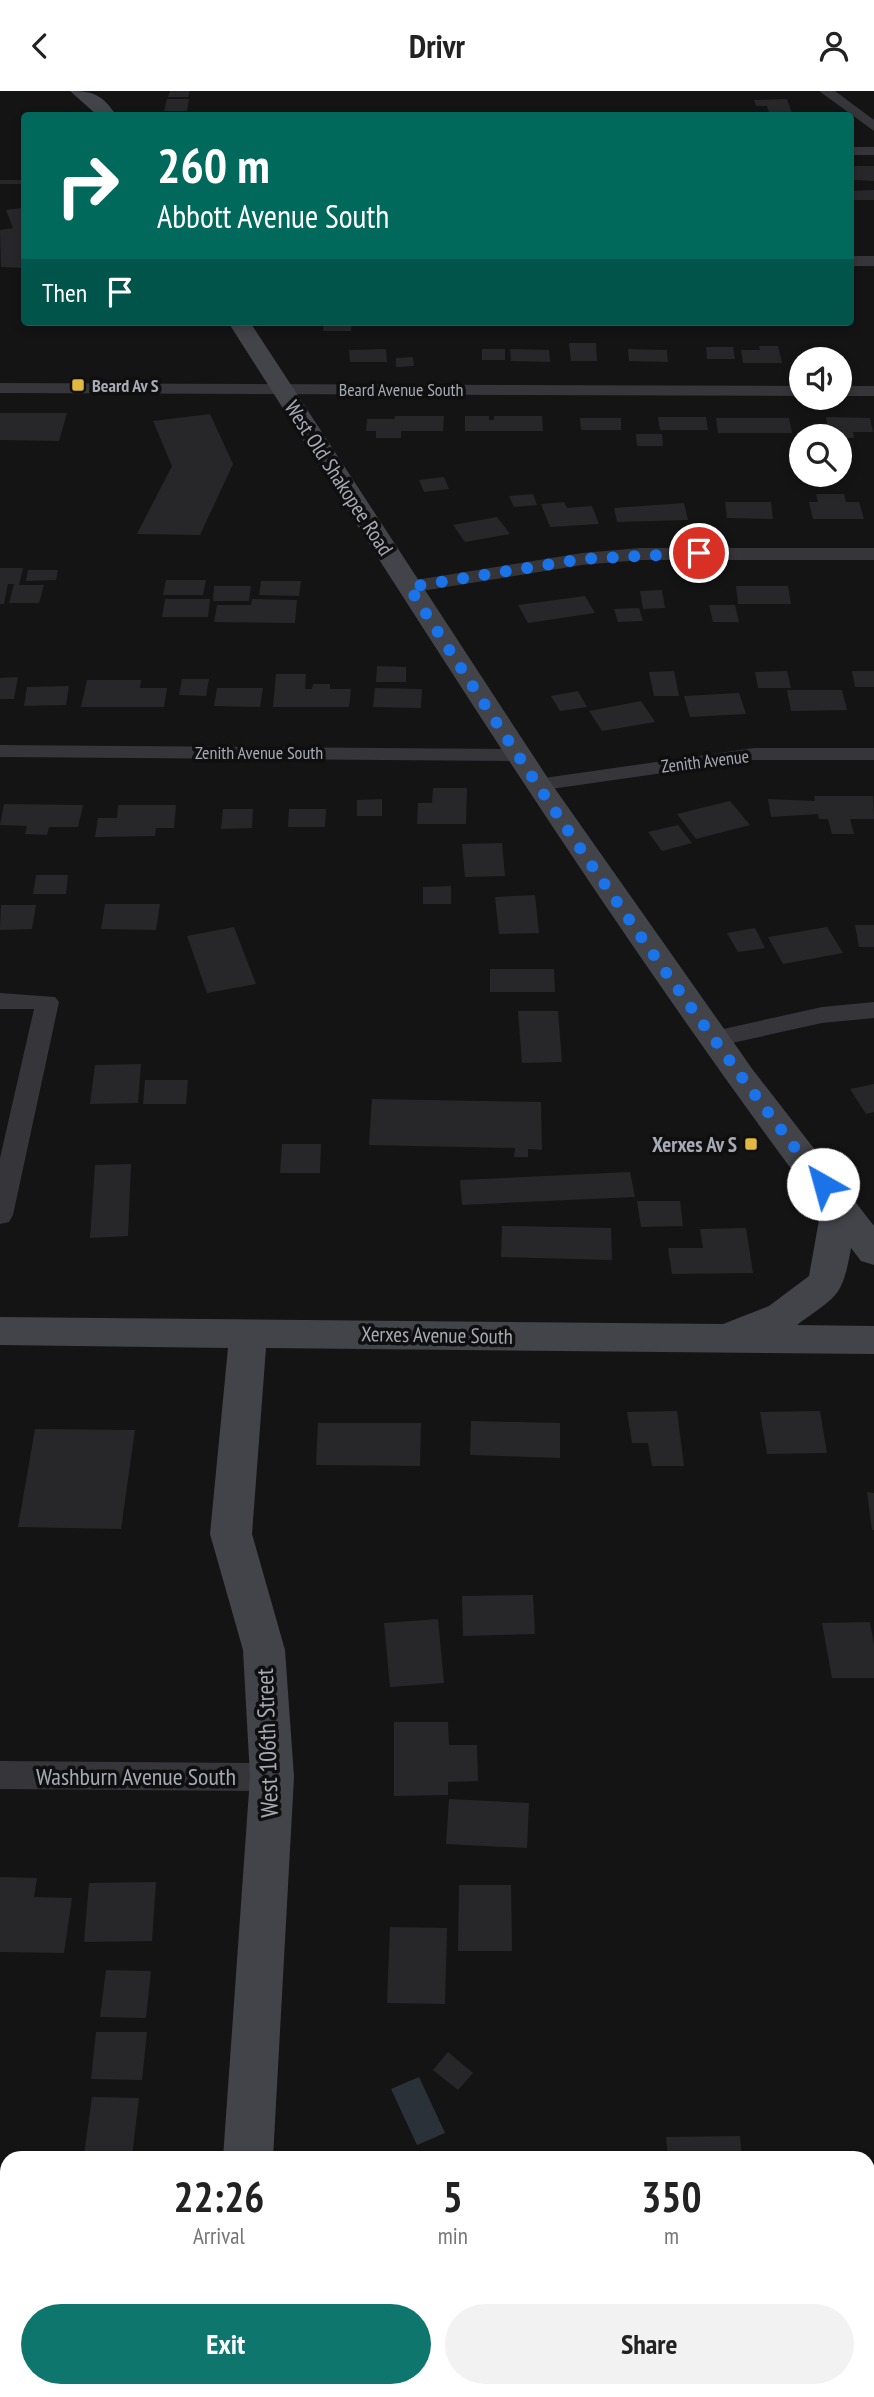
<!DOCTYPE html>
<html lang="en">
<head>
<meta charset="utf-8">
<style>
  body { margin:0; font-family:"PT Sans Narrow",sans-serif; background:#f2f2f2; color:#222; height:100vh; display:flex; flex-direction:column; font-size:26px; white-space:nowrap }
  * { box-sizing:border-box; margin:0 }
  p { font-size:23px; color:#767676 }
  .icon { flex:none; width:38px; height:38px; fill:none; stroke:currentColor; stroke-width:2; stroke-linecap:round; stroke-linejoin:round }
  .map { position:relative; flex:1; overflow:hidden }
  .panel { position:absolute; left:0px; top:2060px; width:875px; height:247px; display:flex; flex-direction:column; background:#fff; border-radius:21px 21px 0 0; box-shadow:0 4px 10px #0003 }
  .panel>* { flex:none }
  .banner { position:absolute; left:21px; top:21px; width:833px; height:214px; border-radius:7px; box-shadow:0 4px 10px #0003; background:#00695c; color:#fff; overflow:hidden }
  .fabs { position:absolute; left:789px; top:256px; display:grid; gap:14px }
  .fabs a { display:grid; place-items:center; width:63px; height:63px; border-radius:50%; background:#fff; box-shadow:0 4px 10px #0003; font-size:35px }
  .pin { position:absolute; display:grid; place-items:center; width:60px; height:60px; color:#fff; margin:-30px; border:4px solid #fff; border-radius:50%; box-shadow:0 2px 7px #0007 }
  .me { position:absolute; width:77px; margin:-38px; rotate:322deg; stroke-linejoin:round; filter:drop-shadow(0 0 5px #0008) }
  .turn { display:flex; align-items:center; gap:24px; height:147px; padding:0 21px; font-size:32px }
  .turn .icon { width:91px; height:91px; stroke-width:2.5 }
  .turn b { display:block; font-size:49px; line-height:60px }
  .then { display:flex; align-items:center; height:66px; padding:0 21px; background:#0003; gap:14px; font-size:26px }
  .eta { display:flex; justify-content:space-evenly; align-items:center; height:119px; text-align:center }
  .eta b { font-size:42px; font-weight:800; line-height:49px }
  .primary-button { display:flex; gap:14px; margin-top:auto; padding:14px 21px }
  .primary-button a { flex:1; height:80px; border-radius:42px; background:#0f766e; color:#fff; font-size:28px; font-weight:800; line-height:80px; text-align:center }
  .primary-button a+a { background:#f2f2f2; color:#222 }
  header { display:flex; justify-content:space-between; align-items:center; height:91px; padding:0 21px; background:#fff; font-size:32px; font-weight:800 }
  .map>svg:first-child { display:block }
  .water { fill:#2b3138 }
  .building { fill:#272729 }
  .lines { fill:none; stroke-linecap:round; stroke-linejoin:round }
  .street { fill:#35353a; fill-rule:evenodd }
  .secondary { fill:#43444a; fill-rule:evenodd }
  .route { stroke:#1a73e8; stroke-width:12; stroke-dasharray:0 21.6 }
  .poi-dot { fill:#e1b940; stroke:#0f0f10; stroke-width:2.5 }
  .labels { text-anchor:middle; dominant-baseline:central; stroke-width:7; stroke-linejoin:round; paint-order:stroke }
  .far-poi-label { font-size:18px; font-weight:bold; fill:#a7aab4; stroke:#0f0f10; text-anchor:start }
  .far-street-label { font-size:18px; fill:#a7aab4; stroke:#0f0f10 }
  .street-label { font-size:21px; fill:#a7aab4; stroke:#0f0f10 }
  .poi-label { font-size:21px; font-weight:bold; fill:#a7aab4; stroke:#0f0f10; text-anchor:end }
  .near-street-label { font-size:24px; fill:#a7aab4; stroke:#0f0f10 }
</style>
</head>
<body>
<header><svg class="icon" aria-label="back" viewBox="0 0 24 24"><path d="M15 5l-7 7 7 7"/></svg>Drivr<svg class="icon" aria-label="person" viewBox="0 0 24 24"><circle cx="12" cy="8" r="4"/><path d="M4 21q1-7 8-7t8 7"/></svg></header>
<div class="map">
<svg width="874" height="2306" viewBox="0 0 874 2306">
  <rect width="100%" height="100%" fill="#141415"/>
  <path class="water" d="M419,1986L445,2042L417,2054L391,1998Z"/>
  <g class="building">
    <path d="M170,0H190L188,6H168Z"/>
    <path d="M167,8H189L187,20H164Z"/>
    <path d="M787,8L792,22H769L767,15H756L754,9Z"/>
    <path d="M850,75H874V90L854,89Z"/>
    <rect x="0" y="89" width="24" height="4"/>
    <path d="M874,99V109H852L850,103V100Z"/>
    <path d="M21,117L24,119V177L1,176L0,139L13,137L6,119Z"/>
    <path d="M324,231H352L351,240H323Z"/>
    <path d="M569,252H596L597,270H571Z"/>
    <path d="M759,255H778L782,272H743L741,259H760Z"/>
    <path d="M706,256H733L735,268H707Z"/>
    <path d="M386,258L387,271H350L349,259Z"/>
    <rect x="482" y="258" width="23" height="11"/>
    <path d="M510,258L549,259L550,271L511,270Z"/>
    <path d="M628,258L667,259L668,271L629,270Z"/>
    <path d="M413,266L414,275L396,276V267Z"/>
    <path d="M0,322H67L59,350L0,349Z"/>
    <path d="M210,323L233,373L200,444L137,443L172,375L153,330Z"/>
    <path d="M395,325H444L443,340H401V347H376V340H366L367,328H394Z"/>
    <path d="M465,325H489V329H494V325H542L543,340H465Z"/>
    <path d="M658,326H706L708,339H660Z"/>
    <path d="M826,326L870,327L873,341H853L854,347H840L829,342Z"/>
    <path d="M580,327H621V339H581Z"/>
    <path d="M716,327H789L792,342H718Z"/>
    <path d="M636,343H662L663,355H637Z"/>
    <path d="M444,386L449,398L424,401L419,389Z"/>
    <path d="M533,403L537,414L514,416L509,405Z"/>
    <path d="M816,403H844L846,411H859L864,428H813L809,411H818Z"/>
    <path d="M564,411L567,417L592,415L599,433L550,436L541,413Z"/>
    <path d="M725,411H771L773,428L727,427Z"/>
    <path d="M684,412L688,429L617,431L614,417Z"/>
    <path d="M497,426L510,443L465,451L453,434Z"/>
    <path d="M0,477H23L19,494H44L39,512H9L14,493H8L4,513H0Z"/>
    <path d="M28,479H58L56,489L26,490Z"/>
    <path d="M166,489H206L203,504H163Z"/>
    <path d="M261,490H301L299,505L259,504Z"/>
    <path d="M214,495H251L249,510H213Z"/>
    <path d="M736,495H788L791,513H738Z"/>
    <path d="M662,499L665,517L643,518L640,500Z"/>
    <path d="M585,505L595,522L528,532L518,514Z"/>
    <path d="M165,508H210L208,526H162Z"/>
    <path d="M252,508L297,509L295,532L214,531L217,514H251Z"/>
    <path d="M709,514H735L739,531H713Z"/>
    <path d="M639,517L643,530L618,531L614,518Z"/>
    <path d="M377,575L406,576V591H376Z"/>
    <path d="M674,580L679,605H654L649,581Z"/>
    <path d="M787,580L791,597H758L755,581Z"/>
    <path d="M852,580H874V596H855Z"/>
    <path d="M276,583H306L305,598H312L313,593H330V598H351L349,616H273Z"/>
    <path d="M18,586L14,608H0V587Z"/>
    <path d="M182,588H209L206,605L179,604Z"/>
    <path d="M87,589H141L140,597H167L164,616H81Z"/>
    <path d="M69,595L66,614L24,615L27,596Z"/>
    <path d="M217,597H263L260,616L214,615Z"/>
    <path d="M375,597L422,598L421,617L373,616Z"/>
    <path d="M787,599H842L847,619L791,620Z"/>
    <path d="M578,600L587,616L560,620L551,605Z"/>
    <path d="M739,602L746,623L690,626L684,605Z"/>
    <path d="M641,610L655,631L602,640L589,620Z"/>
    <path d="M433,697H467L466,733H417L418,712H432Z"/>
    <path d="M814,705H873L874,728H850L854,743H832L828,728H819L818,723L771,726L768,708L815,710Z"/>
    <path d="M382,708V725H357V709Z"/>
    <path d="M730,710L750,734L696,748L677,723Z"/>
    <path d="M4,713L83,714L78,736H49L47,744L25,743L27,735L0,734Z"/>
    <path d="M118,714H176L174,737H156L155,745L95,746L98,727H117Z"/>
    <path d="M223,718H253L252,737L221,738Z"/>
    <path d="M289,718H326L325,736H288Z"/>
    <path d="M678,734L692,752L662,760L648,741Z"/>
    <path d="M502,752L505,785L465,786L462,753Z"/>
    <path d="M36,784H68L66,803H33Z"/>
    <path d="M451,795V813H423V796Z"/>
    <path d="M535,804L539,842L499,843L495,806Z"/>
    <path d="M105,813H160L156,839L101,838Z"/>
    <path d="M1,814H36L32,838L0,839Z"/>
    <path d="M855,834H874V856H859Z"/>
    <path d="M234,836L256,893L207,902L187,845Z"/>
    <path d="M827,836L843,862L783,873L768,846Z"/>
    <path d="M755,837L765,857L738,861L727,842Z"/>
    <path d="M490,878H554L555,901H490Z"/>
    <path d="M518,920H558L562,971L522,972Z"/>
    <path d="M141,973L138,1012L90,1013L95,974Z"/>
    <path d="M145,989H188L186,1013H143Z"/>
    <path d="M874,993V1021L866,1023L850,998Z"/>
    <path d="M372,1008L541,1011L542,1059L528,1058V1066H514L515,1057L369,1054Z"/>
    <path d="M282,1053H321L320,1082H280Z"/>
    <path d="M131,1073L128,1145L90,1147L95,1074Z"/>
    <path d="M630,1081L635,1106L462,1114L460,1089Z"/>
    <path d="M637,1110H680L683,1135L641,1136Z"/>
    <path d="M502,1135L611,1137L612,1169L501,1166Z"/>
    <path d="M746,1137L753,1182L672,1183L668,1157H703L700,1138Z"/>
    <path d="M677,1320L684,1375H652L648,1352H632L627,1321Z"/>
    <path d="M820,1320L827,1362L767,1363L760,1321Z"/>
    <path d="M471,1330L560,1332V1367L470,1364Z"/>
    <path d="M318,1332H421L420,1375L316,1374Z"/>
    <path d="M35,1338L135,1339L121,1438L18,1436Z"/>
    <path d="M867,1401L874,1402V1439H872Z"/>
    <path d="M533,1504L535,1543L463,1545L462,1505Z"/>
    <path d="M438,1528L444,1592L390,1596L384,1532Z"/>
    <path d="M870,1531L874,1554V1587H832L822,1532Z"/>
    <path d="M394,1631H448L449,1654H477L478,1690L448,1691V1704L394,1705Z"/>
    <path d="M449,1708L529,1712L527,1757L446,1753Z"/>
    <path d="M0,1786L37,1787L34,1806L72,1807L64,1862L0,1861Z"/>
    <path d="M156,1791L152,1850L84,1851L89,1792Z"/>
    <path d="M459,1794H511L512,1860H458Z"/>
    <path d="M390,1836L447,1837L445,1913L387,1912Z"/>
    <path d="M106,1879L151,1880L146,1927L100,1926Z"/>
    <path d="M96,1941H147L142,1989L91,1988Z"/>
    <path d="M448,1961L473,1982L458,1999L433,1979Z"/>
    <path d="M92,2006L139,2007L132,2065L84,2064Z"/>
    <path d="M740,2045L742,2067H668L666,2046Z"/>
    <path d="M0,2119H7L2,2160H0Z"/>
  </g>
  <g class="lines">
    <g class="street">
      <path d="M819,0H835L874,29V40Z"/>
      <rect x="850" y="56" width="24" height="8"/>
      <rect x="850" y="165" width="24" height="10"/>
      <path d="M0,292L802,295V305L0,302Z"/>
      <rect x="840" y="295" width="34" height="10"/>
      <path d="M640,457H874V469H640L582,474L409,502L399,496L409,490L582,462Z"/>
      <path d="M0,654L517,658L527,664L517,670L0,666Z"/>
      <path d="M754,657H874V669H754L537,700L526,694L537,688Z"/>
      <path d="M0,902L55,906L59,911L13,1124L9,1131L0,1133V1067L34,918H0Z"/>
      <path d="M874,911V927L822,932L714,956L706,954L702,948L706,942L714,940L822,916Z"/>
      <path d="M0,1670L272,1672L283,1676L288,1686L283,1696L272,1700L0,1698Z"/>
    </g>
    <g class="secondary">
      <path d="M70,0C94,0 102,4 116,24H97Z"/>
      <path d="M228,231H250L551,692L753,979L874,1135V1174L861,1170L851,1157C842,1208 837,1204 797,1234L874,1235V1263L266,1257L252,1443L285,1559L294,1686L273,2067H223L250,1686L243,1559L210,1443L228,1257L0,1254V1226L723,1233L769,1215L809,1185L821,1118C607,833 419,531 228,231Z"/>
      <rect x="205" y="2300" width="54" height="6"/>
    </g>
  </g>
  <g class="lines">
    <path class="route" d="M699,462L582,468L409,496C539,700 674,902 823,1093"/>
  </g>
  <g class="poi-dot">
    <rect x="71" y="287" width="14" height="14" rx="3.5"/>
    <rect x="744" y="1046" width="14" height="14" rx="3.5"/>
  </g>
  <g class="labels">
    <g class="far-poi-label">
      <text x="92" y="294">Beard Av S</text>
    </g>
    <g class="far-street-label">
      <text x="401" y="298">Beard Avenue South</text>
      <text x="259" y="661">Zenith Avenue South</text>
      <text transform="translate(705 670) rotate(-7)">Zenith Avenue</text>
    </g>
    <g class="street-label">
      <text transform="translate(339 387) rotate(57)">West Old Shakopee Road</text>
      <text transform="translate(437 1244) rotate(1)">Xerxes Avenue South</text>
    </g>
    <g class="poi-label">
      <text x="737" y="1053">Xerxes Av S</text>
    </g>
    <g class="near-street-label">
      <text transform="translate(267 1652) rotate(-92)">West 106th Street</text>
      <text x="136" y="1685">Washburn Avenue South</text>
    </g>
  </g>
</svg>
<div class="fabs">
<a><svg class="icon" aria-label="sound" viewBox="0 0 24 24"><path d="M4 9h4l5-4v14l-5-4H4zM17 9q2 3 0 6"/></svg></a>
<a><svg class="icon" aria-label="search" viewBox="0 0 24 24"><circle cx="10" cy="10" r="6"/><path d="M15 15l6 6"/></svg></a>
</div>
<div class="pin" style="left:699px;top:462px;background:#d93025"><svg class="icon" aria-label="arrive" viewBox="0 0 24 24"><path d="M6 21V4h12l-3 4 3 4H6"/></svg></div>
<svg class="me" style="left:823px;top:1093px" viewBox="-20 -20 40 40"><circle r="19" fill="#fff"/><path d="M0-13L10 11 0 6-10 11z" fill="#1a73e8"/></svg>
<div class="banner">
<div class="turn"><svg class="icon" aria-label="right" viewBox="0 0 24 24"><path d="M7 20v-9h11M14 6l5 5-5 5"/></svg><div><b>260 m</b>Abbott Avenue South</div></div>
<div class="then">Then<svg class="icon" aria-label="arrive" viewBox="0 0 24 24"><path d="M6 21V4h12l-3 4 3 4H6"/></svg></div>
</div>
<section class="panel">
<div class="eta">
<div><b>22:26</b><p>Arrival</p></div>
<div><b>5</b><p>min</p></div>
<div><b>350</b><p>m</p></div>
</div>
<div class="primary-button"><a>Exit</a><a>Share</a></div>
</section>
</div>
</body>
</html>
